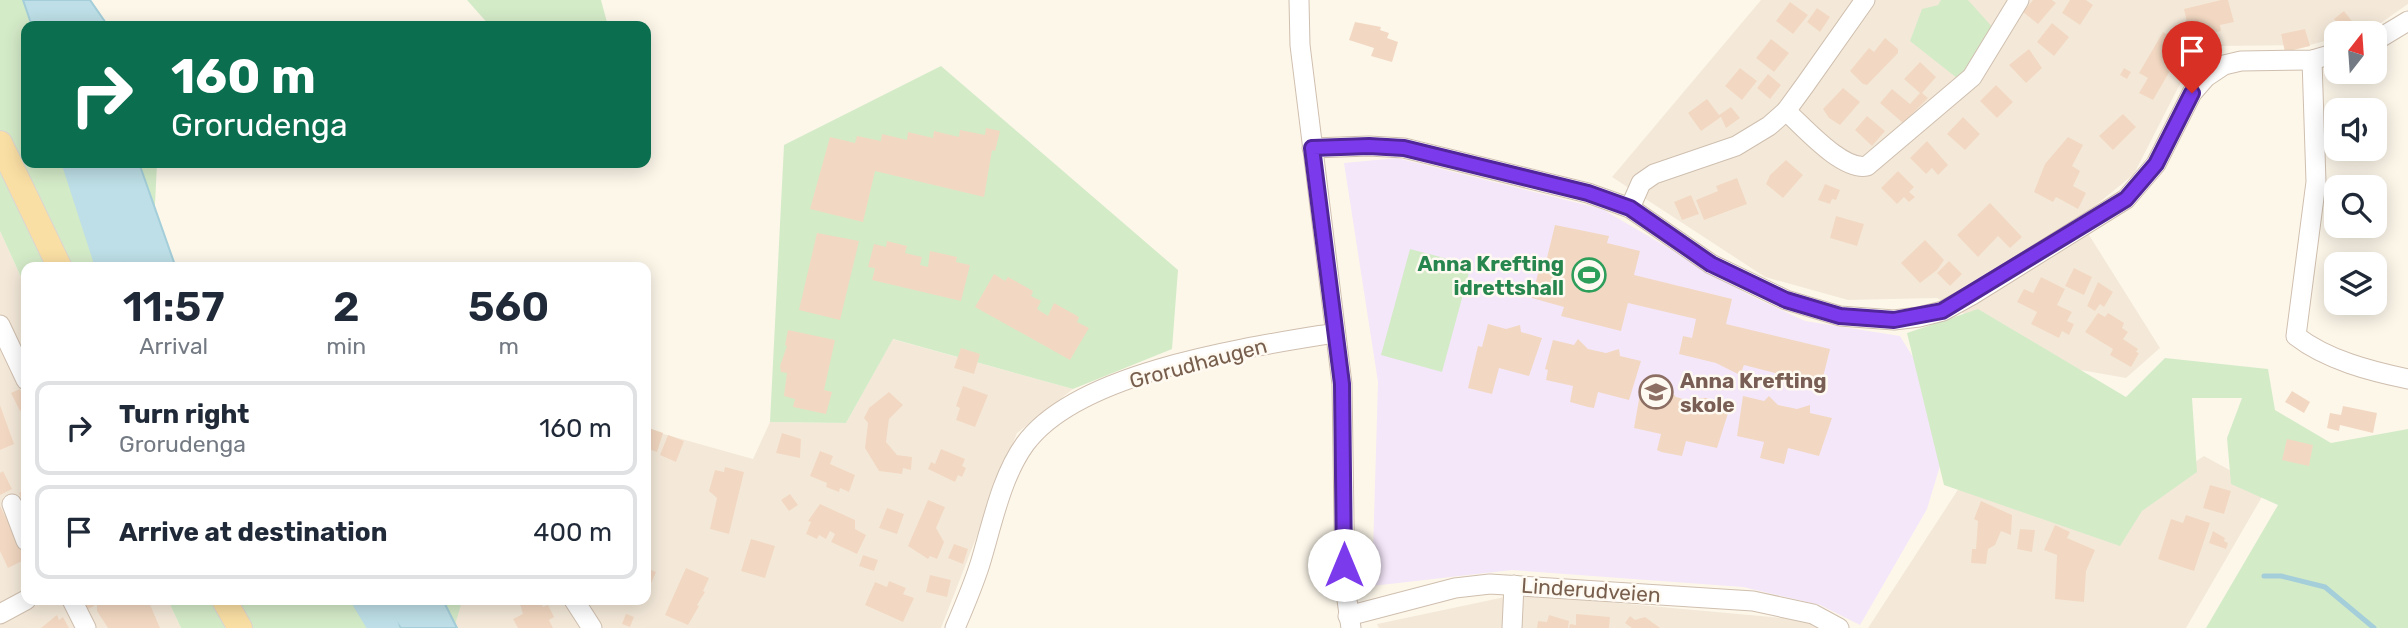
<!DOCTYPE html>
<html lang="en">
<head>
<meta charset="utf-8">
<style>
  body { margin:0; font-family:Rubik,sans-serif; background:#f6f6f7; color:#1f2937; height:100vh; display:flex; flex-direction:column; font-size:26px; white-space:nowrap }
  * { box-sizing:border-box; margin:0 }
  p { font-size:23px; color:#747a83 }
  .icon { flex:none; width:38px; height:38px; fill:none; stroke:currentColor; stroke-width:2; stroke-linecap:round; stroke-linejoin:round }
  .map { position:relative; flex:1; overflow:hidden }
  .side { position:absolute; left:21px; top:262px; width:630px; height:343px; display:flex; flex-direction:column; background:#fff; border-radius:14px; box-shadow:0 4px 18px #0003 }
  .side>* { flex:none }
  .banner { position:absolute; left:21px; top:21px; width:630px; height:147px; border-radius:14px; box-shadow:0 4px 18px #0003; background:#0b6e4f; color:#fff; overflow:hidden }
  .needle { width:46px; rotate:17deg }
  .buttons { position:absolute; left:2324px; top:21px; display:grid; gap:14px }
  .buttons a { display:grid; place-items:center; width:63px; height:63px; border-radius:14px; background:#fff; box-shadow:0 4px 18px #0003; font-size:35px }
  .pin { position:absolute; display:grid; place-items:center; width:60px; height:60px; color:#fff; margin:-72px -30px; border-radius:50% 50% 50% 0; rotate:-45deg; box-shadow:0 0 7px #0007 }
  .pin .icon { rotate:45deg }
  .me { position:absolute; width:77px; margin:-38px; rotate:0deg; stroke-linejoin:round; filter:drop-shadow(0 0 5px #0008) }
  .turn { display:flex; align-items:center; gap:24px; height:147px; padding:0 35px; font-size:32px }
  .turn .icon { width:91px; height:91px; stroke-width:2.5 }
  .turn b { display:block; font-size:49px; line-height:60px }
  .eta { display:flex; justify-content:space-evenly; align-items:center; height:119px; text-align:center }
  .eta b { font-size:42px; font-weight:600; line-height:49px }
  ul { padding:0; list-style:none }
  li { display:flex; align-items:center; gap:21px; height:94px; margin:0 14px 10px; padding:0 21px; border:4px solid #e0e1e3; border-radius:14px }
  li div { flex:1 }
  li b { display:block; font-size:26px }
  li em { font-style:normal }
  .map>svg:first-child { display:block }
  .residential { fill:#f4e9d9 }
  .education { fill:#f4e7f9 }
  .green { fill:#d4ebc8 }
  .water { fill:#bedfe7; stroke:#a4ced9; stroke-width:2 }
  .lines { fill:none; stroke-linecap:round; stroke-linejoin:round }
  .stream { stroke:#a4ced9; stroke-width:5 }
  .river { stroke:#bedfe7; stroke-width:30 }
  .building { fill:#f2d8c2 }
  .minor-casing { stroke:#cfbfaf; stroke-width:21 }
  .major-casing { stroke:#dcd5d1; stroke-width:26 }
  .minor { stroke:#fff; stroke-width:19 }
  .major { stroke:#fadfa4; stroke-width:24 }
  .route-casing { stroke:#51269a; stroke-width:18 }
  .route { stroke:#7c3aed; stroke-width:12 }
  .labels { text-anchor:middle; dominant-baseline:central; stroke-width:5; stroke-linejoin:round; paint-order:stroke }
  .leisure-label { font-size:21px; font-weight:bold; fill:#27864d; stroke:#fffaf1; text-anchor:end }
  .street-label { font-size:21px; fill:#785f4d; stroke:#fffaf1 }
  .education-label { font-size:21px; font-weight:bold; fill:#785e54; stroke:#fffaf1; text-anchor:start }
</style>
</head>
<body>
<div class="map">
<svg width="2408" height="628" viewBox="0 0 2408 628">
  <rect width="100%" height="100%" fill="#fdf7ea"/>
  <g class="residential">
    <path d="M1761,0H2408V4L2378,25L2351,33H2336V38L2310,45L2217,46L2181,82L2134,174L2079,219L2160,348L2126,378L2052,365L1937,298L1848,300L1765,277L1612,177Z"/>
    <path d="M0,231L26,288V600H168L181,628H0Z"/>
    <path d="M892,339L1073,389L1017,433L941,628H454L461,600H646V429L753,459L770,422L846,423Z"/>
    <path d="M2204,456L2266,490L2186,628H1868L1972,468L2137,500Z"/>
    <path d="M1519,594L1805,620L1819,628H1379L1377,624Z"/>
  </g>
  <path class="education" d="M1397,158L1602,209L1749,295L1805,321L1900,336L1940,401L1942,459L1927,509L1860,625L1820,605L1743,587L1512,570L1372,586L1378,382L1344,163Z"/>
  <g class="green">
    <path d="M0,0H88L90,26H26V163H157L153,246L166,268H26V288L0,231Z"/>
    <path d="M467,0H601L608,26H490Z"/>
    <path d="M1941,0H1968L1995,30L1981,56L1957,78L1910,41L1922,9L1938,5Z"/>
    <path d="M941,66L1178,270L1172,349L1073,389L893,339L846,423L770,422L784,145Z"/>
    <path d="M1410,249L1471,265L1442,372L1381,355Z"/>
    <path d="M1978,309L2126,397L2165,358L2268,369L2275,410L2331,443L2408,429V628H2206L2278,505L2231,484L2227,438L2242,398H2192L2197,472L2142,511L2120,546L1944,485L1907,333Z"/>
    <path d="M168,600H461L462,601L454,628H181Z"/>
  </g>
  <g class="water">
    <path d="M23,0H90L108,26H32Z"/>
    <path d="M75,163H139L176,268H120L92,216Z"/>
    <path d="M380,600H443L457,628H401Z"/>
  </g>
  <g class="lines">
    <path class="stream" d="M2264,576H2281L2325,587L2374,628"/>
    <g class="river">
      <path d="M77,163L111,268"/>
      <path d="M367,600L384,628"/>
    </g>
  </g>
  <g class="building">
    <path d="M2033,0H2052L2056,3L2038,24L2023,12Z"/>
    <path d="M2070,0H2086L2093,5L2080,25L2062,13Z"/>
    <path d="M2221,0H2228L2234,22L2220,25L2221,31L2202,35L2201,30L2189,32L2184,9Z"/>
    <path d="M1790,2L1808,15L1793,34L1776,21Z"/>
    <path d="M1817,8L1830,17L1820,32L1807,22Z"/>
    <path d="M2344,11L2354,24L2344,32L2334,19Z"/>
    <path d="M1355,22L1381,27L1380,30L1389,33L1387,38L1398,42L1392,62L1371,56L1374,48L1349,40Z"/>
    <path d="M2052,23L2069,37L2054,56L2037,42Z"/>
    <path d="M2305,29L2310,46L2285,52L2281,34Z"/>
    <path d="M2163,32L2185,45L2153,100L2139,93L2148,78L2139,73Z"/>
    <path d="M1885,38L1898,49V53L1867,85L1863,84L1850,71L1869,48L1874,52Z"/>
    <path d="M1771,39L1789,53L1774,72L1756,58Z"/>
    <path d="M2029,49L2042,68L2026,83L2009,65Z"/>
    <path d="M1920,62L1936,77L1922,93L1928,98L1903,123L1880,103L1892,89L1910,104L1920,93L1904,79Z"/>
    <path d="M1740,68L1757,81L1742,100L1725,86Z"/>
    <path d="M2124,68L2131,72L2127,79L2120,75Z"/>
    <path d="M1768,74L1781,85L1770,99L1757,88Z"/>
    <path d="M1996,85L2013,102L1997,118L1980,101Z"/>
    <path d="M1843,88L1860,102L1840,125L1829,118L1823,109Z"/>
    <path d="M1707,99L1719,115L1731,107L1740,118L1726,128L1721,117L1701,131L1688,113Z"/>
    <path d="M2123,114L2136,127L2113,150L2099,136Z"/>
    <path d="M1867,116L1885,131L1872,146L1855,130Z"/>
    <path d="M1963,117L1980,134L1965,150L1947,134Z"/>
    <path d="M986,128L1000,131L995,151L992,150L984,197L875,171L863,222L810,209L830,137L855,143L857,136L881,141L882,134L907,140L908,132L933,138L934,131L959,137L960,130L985,135Z"/>
    <path d="M2068,137L2083,145L2072,166L2080,171L2073,186L2086,193L2078,209L2056,197L2053,202L2034,192L2045,164Z"/>
    <path d="M1927,141L1948,165L1938,175L1932,168L1926,174L1910,158Z"/>
    <path d="M1786,160L1803,175L1783,198L1766,184L1770,175Z"/>
    <path d="M1898,171L1914,187L1909,192L1915,197L1909,202L1904,197L1897,204L1881,188Z"/>
    <path d="M1737,178L1747,204L1704,220L1696,200L1718,191L1716,186Z"/>
    <path d="M1825,184L1840,190L1836,200L1832,199L1830,204L1818,200Z"/>
    <path d="M1691,195L1699,214L1682,220L1674,202Z"/>
    <path d="M1990,203L2022,237L2010,248L1998,236L1978,257L1957,235Z"/>
    <path d="M1836,216L1864,224L1857,246L1830,238Z"/>
    <path d="M1555,225L1609,236L1607,243L1640,251L1634,275L1732,299L1726,324L1830,349L1823,377L1817,376L1815,383L1744,365L1740,375L1716,363L1679,354L1683,336L1692,338L1696,319L1628,303L1621,331L1561,316L1564,307L1532,298L1539,269L1544,270Z"/>
    <path d="M817,233L859,241L840,320L799,310Z"/>
    <path d="M1925,240L1944,260L1937,270L1920,283L1901,263Z"/>
    <path d="M887,241L907,246L905,253L922,257L920,265L928,267L930,251L957,257L956,262L970,265L961,301L872,280L875,268L868,267L874,244L886,247Z"/>
    <path d="M1949,261L1962,274L1950,286L1937,273Z"/>
    <path d="M2074,268L2092,277L2084,295L2065,286Z"/>
    <path d="M994,274L1005,281L1008,277L1033,291L1031,296L1041,301L1037,309L1048,316L1054,303L1079,317L1077,322L1089,328L1070,360L975,307Z"/>
    <path d="M2041,277L2065,289L2057,305L2072,312L2067,321L2074,324L2069,335L2062,331L2059,338L2031,324L2037,312L2017,302L2024,289L2033,293Z"/>
    <path d="M2098,282L2113,292L2104,307L2100,304L2095,311L2087,306Z"/>
    <path d="M2098,313L2105,317L2108,313L2124,323L2122,328L2128,332L2123,339L2138,349L2136,352L2139,353L2131,367L2110,355L2113,349L2085,332Z"/>
    <path d="M1488,324L1506,329L1520,325L1521,332L1542,338L1529,376L1499,368L1492,394L1468,388L1478,346L1482,347Z"/>
    <path d="M788,330L835,340L824,390L832,392L826,414L793,407L795,399L784,396L787,373L781,372L780,366L787,346L785,345Z"/>
    <path d="M1578,339L1588,349L1606,353L1619,349L1620,356L1641,361L1629,400L1598,392L1594,408L1588,407L1570,402L1573,386L1546,380L1548,370L1545,369L1553,340L1574,345Z"/>
    <path d="M961,348L980,354L974,374L954,368Z"/>
    <path d="M963,386L988,395L975,427L956,420L960,408L956,406Z"/>
    <path d="M1666,387L1676,397L1694,402L1695,398H1707L1708,405L1729,410L1717,448L1686,441L1682,456L1661,452L1657,450L1661,434L1634,428L1641,388L1662,393Z"/>
    <path d="M20,389L26,408L20,411L11,393Z"/>
    <path d="M2292,391L2310,402L2304,413L2285,402Z"/>
    <path d="M889,392L903,405L889,419L886,442L897,455L912,457L911,470L903,468L902,474L879,471L865,448L868,423L864,418L869,408Z"/>
    <path d="M1743,396L1764,401L1769,396L1778,405L1797,409L1810,405V413L1832,418L1819,456L1788,448L1784,464L1760,458L1764,442L1737,436Z"/>
    <path d="M0,405L14,444L0,450Z"/>
    <path d="M2343,406L2377,413L2373,433L2340,425L2339,431L2327,428L2330,413L2341,415Z"/>
    <path d="M646,427L663,433L657,452L646,448Z"/>
    <path d="M782,433L801,439L800,458L776,453Z"/>
    <path d="M668,435L684,441L676,462L660,455Z"/>
    <path d="M2287,439L2313,445L2309,466L2282,460Z"/>
    <path d="M941,449L965,459L962,466L966,468L962,477L958,475L955,482L928,469L931,462L935,464Z"/>
    <path d="M820,451L833,456L830,464L855,475L849,492L840,488L839,492L826,487L827,483L810,476Z"/>
    <path d="M725,467L744,472L729,534L710,529L717,498L709,491L715,470L724,472Z"/>
    <path d="M3,471L12,489L0,495V473Z"/>
    <path d="M2210,485L2231,491L2224,514L2203,508Z"/>
    <path d="M26,489V509L19,493Z"/>
    <path d="M790,494L798,505L789,511L781,500Z"/>
    <path d="M928,500L945,507L936,528L944,542L937,559L930,556L928,559L908,546Z"/>
    <path d="M1981,501L2012,515L2011,535L2001,531L1995,545L1988,549L1986,564L1971,563L1972,549H1976L1978,521L1974,519Z"/>
    <path d="M820,504L855,520V529L866,535L857,554L831,542L835,534L830,531L826,539L819,535L817,539L806,534L811,522L808,521Z"/>
    <path d="M0,506L5,516L7,515L26,559L8,568L0,551Z"/>
    <path d="M887,508L904,514L897,534L879,528Z"/>
    <path d="M2186,515L2210,523L2194,571L2158,559L2171,519L2183,523Z"/>
    <path d="M2055,525L2070,532L2067,538L2095,550L2086,571L2084,602L2055,599L2057,555L2044,550Z"/>
    <path d="M2020,529L2035,530L2032,552L2017,549Z"/>
    <path d="M2213,531L2225,538L2224,541L2228,543L2226,549L2209,543Z"/>
    <path d="M751,539L775,546L765,578L741,571Z"/>
    <path d="M954,544L968,549L963,564L948,558Z"/>
    <path d="M863,555L878,560L874,571L859,566Z"/>
    <path d="M646,568L656,572L648,590L646,589Z"/>
    <path d="M686,568L709,578L703,591L705,592L697,605L699,606L688,625L665,615Z"/>
    <path d="M930,575L951,580L947,597L926,592Z"/>
    <path d="M889,581L906,588L903,594L914,598L903,622L865,605L875,582L887,587Z"/>
    <path d="M91,600L94,606L86,610L82,602Z"/>
    <path d="M97,600H148L160,628H108L97,611Z"/>
    <path d="M519,600H540L543,607L548,605L554,617L549,620L553,628H518L513,619L523,614Z"/>
    <path d="M626,614L634,617L630,627L622,624Z"/>
    <path d="M1576,614L1610,617L1609,628H1569L1570,624L1576,625Z"/>
    <path d="M57,615L59,620L63,617L69,628H41Z"/>
    <path d="M1549,615L1569,621L1568,628H1537L1538,621L1547,622Z"/>
    <path d="M1630,616L1635,620L1645,617L1660,628H1632L1625,623Z"/>
  </g>
  <g class="lines">
    <defs>
      <g id="minor">
        <path d="M1299,0L1300,45L1342,384L1345,586L1351,628"/>
        <path d="M2375,41L2408,21"/>
        <path d="M2312,60L2316,182L2296,336C2327,360 2370,371 2408,379"/>
        <path d="M1786,111C1804,127 1842,171 1867,166L1972,77L2019,0"/>
        <path d="M1312,148L1369,146L1404,148L1588,193L1630,208L1711,264L1786,300L1840,316L1894,320L1919,317L1943,311L1972,295L2126,199L2156,164L2192,93L2206,77L2224,65L2241,61L2312,60L2336,53"/>
        <path d="M1630,208L1641,183L1654,174L1736,146L1769,126L1786,111L1805,85L1865,0"/>
        <path d="M0,325L26,380"/>
        <path d="M12,504L26,541"/>
        <path d="M72,600L86,628"/>
        <path d="M574,600L592,628"/>
        <path d="M0,614L26,600"/>
        <path d="M1348,616L1455,588L1490,584L1753,601L1813,614L1839,628"/>
        <path d="M955,628C964,607 973,586 980,564C992,525 1001,477 1025,444C1078,371 1250,347 1335,333"/>
        <path d="M1512,628L1514,585"/>
      </g>
      <g id="major">
        <path d="M0,143L60,268"/>
        <path d="M224,600L240,628"/>
      </g>
    </defs>
    <use href="#minor" class="minor-casing"/>
    <use href="#major" class="major-casing"/>
    <use href="#minor" class="minor"/>
    <use href="#major" class="major"/>
  </g>
  <g class="lines">
    <defs>
      <path id="route" d="M1344,565L1342,384L1312,148L1369,146L1404,148L1588,193L1630,208L1711,264L1786,300L1840,316L1894,320L1942,311L2126,199L2156,164L2192,93"/>
    </defs>
    <use href="#route" class="route-casing"/>
    <use href="#route" class="route"/>
  </g>
  <defs>
    <symbol id="stadium-ring" viewBox="-11 -11 22 22"><circle r="9.5" fill="#fffaf1" stroke="#2e9e5b" stroke-width="1.5"/><path d="M0-5a6.5 5 0 1 0 0 10a6.5 5 0 1 0 0-10ZM-3.5-1.8h7v3.6h-7Z" fill="#2e9e5b"/></symbol>
    <symbol id="school-ring" viewBox="-11 -11 22 22"><circle r="9.5" fill="#fffaf1" stroke="#8d6e63" stroke-width="1.5"/><path d="M0-5L7-2L0 1L-7-2ZM-4 1L0 2.5L4 1V4Q0 6-4 4Z" fill="#8d6e63"/></symbol>
  </defs>
  <g fill-rule="evenodd">
    <use href="#stadium-ring" x="1570" y="256" width="38" height="38"/>
    <use href="#school-ring" x="1637" y="373" width="38" height="38"/>
  </g>
  <g class="labels">
    <g class="leisure-label">
      <text x="1564" y="263">Anna Krefting<tspan x="1564" dy="24">idrettshall</tspan></text>
    </g>
    <g class="street-label">
      <text transform="translate(1198 363) rotate(-15)">Grorudhaugen</text>
      <text transform="translate(1591 590) rotate(4)">Linderudveien</text>
    </g>
    <g class="education-label">
      <text x="1680" y="380">Anna Krefting<tspan x="1680" dy="24">skole</tspan></text>
    </g>
  </g>
</svg>
<div class="buttons">
<a><svg class="needle" viewBox="-14 -14 28 28"><path d="M0-13l5 13h-10z" fill="#e53935"/><path d="M0 13l5-13h-10z" fill="#747a83"/></svg></a>
<a><svg class="icon" aria-label="sound" viewBox="0 0 24 24"><path d="M4 9h4l5-4v14l-5-4H4zM17 9q2 3 0 6"/></svg></a>
<a><svg class="icon" aria-label="search" viewBox="0 0 24 24"><circle cx="10" cy="10" r="6"/><path d="M15 15l6 6"/></svg></a>
<a><svg class="icon" aria-label="layers" viewBox="0 0 24 24"><path d="M12 4l9 5-9 5-9-5zM3 14l9 5 9-5"/></svg></a>
</div>
<div class="pin" style="left:2192px;top:93px;background:#d93025"><svg class="icon" aria-label="arrive" viewBox="0 0 24 24"><path d="M6 21V4h12l-3 4 3 4H6"/></svg></div>
<svg class="me" style="left:1344px;top:565px" viewBox="-20 -20 40 40"><circle r="19" fill="#fff"/><path d="M0-13L10 11 0 6-10 11z" fill="#7c3aed"/></svg>
<div class="banner">
<div class="turn"><svg class="icon" aria-label="right" viewBox="0 0 24 24"><path d="M7 20v-9h11M14 6l5 5-5 5"/></svg><div><b>160 m</b>Grorudenga</div></div>
</div>
<section class="side">
<div class="eta">
<div><b>11:57</b><p>Arrival</p></div>
<div><b>2</b><p>min</p></div>
<div><b>560</b><p>m</p></div>
</div>
<ul>
<li><svg class="icon" aria-label="right" viewBox="0 0 24 24"><path d="M7 20v-9h11M14 6l5 5-5 5"/></svg><div><b>Turn right</b><p>Grorudenga</p></div><em>160 m</em></li>
<li><svg class="icon" aria-label="arrive" viewBox="0 0 24 24"><path d="M6 21V4h12l-3 4 3 4H6"/></svg><div><b>Arrive at destination</b></div><em>400 m</em></li>
</ul>
</section>
</div>
</body>
</html>
